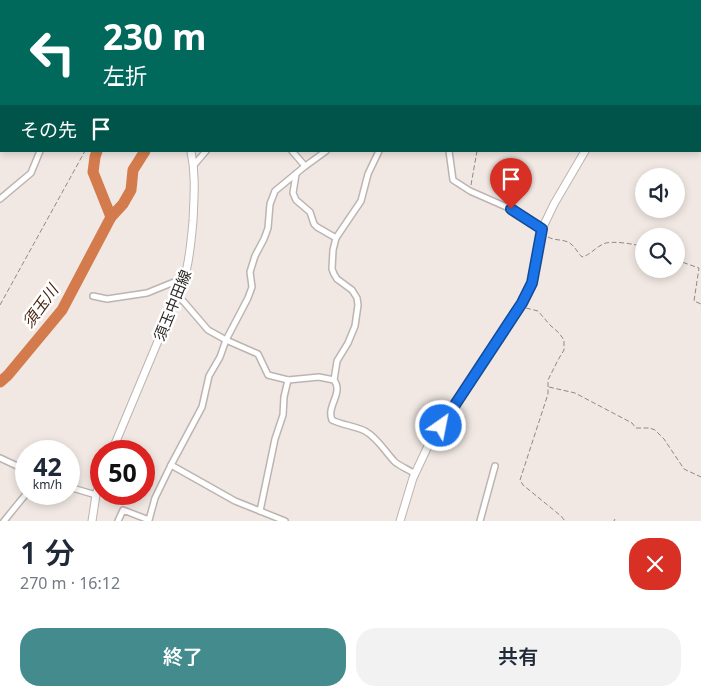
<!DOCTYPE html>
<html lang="ja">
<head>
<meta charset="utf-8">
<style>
  body { margin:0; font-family:"Noto Sans","Noto Sans JP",sans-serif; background:#f2f2f3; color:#1f2937; height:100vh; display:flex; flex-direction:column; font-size:19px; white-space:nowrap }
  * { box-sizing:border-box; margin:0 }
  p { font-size:16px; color:#747a83 }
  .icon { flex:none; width:28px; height:28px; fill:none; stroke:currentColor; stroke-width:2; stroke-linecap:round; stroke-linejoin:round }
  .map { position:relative; height:521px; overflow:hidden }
  .sheet { display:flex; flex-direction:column; background:#fff; flex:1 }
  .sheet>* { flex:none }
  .hud { position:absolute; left:0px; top:0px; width:701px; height:152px; box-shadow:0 2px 8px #0003; background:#00695c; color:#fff; overflow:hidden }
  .controls { position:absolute; left:635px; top:168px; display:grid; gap:10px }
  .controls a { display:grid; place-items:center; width:50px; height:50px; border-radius:50%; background:#fff; box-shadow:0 2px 8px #0003; font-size:25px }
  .speed { position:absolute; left:15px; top:440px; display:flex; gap:10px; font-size:25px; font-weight:700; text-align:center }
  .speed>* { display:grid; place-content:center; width:65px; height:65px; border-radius:50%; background:#fff; box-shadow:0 2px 8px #0003; line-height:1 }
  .speed small { font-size:12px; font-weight:400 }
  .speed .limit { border:8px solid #d22; background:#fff; color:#111 }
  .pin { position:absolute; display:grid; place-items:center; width:42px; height:42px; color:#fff; margin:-51px -21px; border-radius:50% 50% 50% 0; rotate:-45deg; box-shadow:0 0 5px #0007 }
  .pin .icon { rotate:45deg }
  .me { position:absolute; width:55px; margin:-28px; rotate:33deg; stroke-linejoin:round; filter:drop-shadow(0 0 4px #0008) }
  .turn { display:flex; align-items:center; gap:18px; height:105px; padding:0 20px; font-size:22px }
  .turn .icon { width:65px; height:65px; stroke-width:2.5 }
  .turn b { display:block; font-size:35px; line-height:42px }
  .then { display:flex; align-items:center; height:48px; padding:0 20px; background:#0003; gap:10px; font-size:19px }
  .round { display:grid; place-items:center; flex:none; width:52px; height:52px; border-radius:20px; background:#f2f2f3 }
  .summary { display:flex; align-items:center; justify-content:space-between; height:85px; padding:0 20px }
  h1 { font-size:30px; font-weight:600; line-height:38px }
  .button { display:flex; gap:10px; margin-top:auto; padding:10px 20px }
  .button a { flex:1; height:58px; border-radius:20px; background:#438b8d; color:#fff; font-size:20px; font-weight:600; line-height:58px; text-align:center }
  .button a+a { background:#f2f2f3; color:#1f2937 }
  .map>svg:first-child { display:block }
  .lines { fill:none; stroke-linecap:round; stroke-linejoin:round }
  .river { stroke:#d47b4d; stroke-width:11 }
  .minor-casing { stroke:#bcb4b0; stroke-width:8 }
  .secondary-casing { stroke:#bcb4b0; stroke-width:9 }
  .path { stroke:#8f8985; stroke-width:1; stroke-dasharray:5 2.5; stroke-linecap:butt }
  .minor { stroke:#fff; stroke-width:5 }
  .secondary { stroke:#fff; stroke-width:7 }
  .route-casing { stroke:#114b97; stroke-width:12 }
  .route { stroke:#1a73e8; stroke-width:9 }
  .labels { text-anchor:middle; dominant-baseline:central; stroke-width:5; stroke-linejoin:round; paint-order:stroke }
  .street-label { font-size:15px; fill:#2b2826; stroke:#fff }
  .water-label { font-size:16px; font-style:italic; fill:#4a2512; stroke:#fff }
</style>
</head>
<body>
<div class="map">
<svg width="701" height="521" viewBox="0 0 701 521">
  <rect width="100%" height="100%" fill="#f1e8e3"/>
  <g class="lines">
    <g class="river">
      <path d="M253,1L257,0"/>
      <path d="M97,151L95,157L93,172L111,217"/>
      <path d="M0,382L8,375L62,310L111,217L123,204L131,190L133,170L145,151"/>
    </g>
    <defs>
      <g id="minor">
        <path d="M65,0L66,1"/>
        <path d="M292,151L305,166"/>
        <path d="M379,151L368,174L361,201L340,232L336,238L333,250L332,269L334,274L337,279L352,290L357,298L358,305L355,326L348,343L337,361L334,380C344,393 326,406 332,420C342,425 355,426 365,431C378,438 385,452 395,462C400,466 409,470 415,474"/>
        <path d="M449,151L453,180L470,191L511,209L542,229"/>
        <path d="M194,165L206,151"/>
        <path d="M296,174L293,193L296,200L310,212L314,224L317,227L336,238"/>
        <path d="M0,199L31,173L40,151"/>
        <path d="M93,296L107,299L147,293L179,280L184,279"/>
        <path d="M177,296L184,302L208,330L226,340L258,354L268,375L288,380L319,377L334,380"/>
        <path d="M0,458L26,470"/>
        <path d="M171,465L235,501L285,521"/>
        <path d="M69,487L96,495"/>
        <path d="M260,511L275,439L283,415L284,397L288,380"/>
        <path d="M4,521L26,494"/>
        <path d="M118,521L123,510L149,520L155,498L171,465L202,407L209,376L220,357L226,340L248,298L252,287L250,272L255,256L264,239L268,228L270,204L275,191L304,167L326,151"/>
        <path d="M480,521L495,466"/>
      </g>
      <g id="secondary">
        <path d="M122,0L123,1"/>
        <path d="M700,34H701"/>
        <path d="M112,451L184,279C190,260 191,241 193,221C194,196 196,176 191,151"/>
        <path d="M92,521L96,495L101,479"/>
        <path d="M400,521L413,478L428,446L522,303L532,283L542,229L554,204L585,151"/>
      </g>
    </defs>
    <use href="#minor" class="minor-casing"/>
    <use href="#secondary" class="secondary-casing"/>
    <g class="path">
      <path d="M477,0L480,1"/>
      <path d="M224,1L225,0"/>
      <path d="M443,1V0"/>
      <path d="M557,1L558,0"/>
      <path d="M676,1L678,0"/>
      <path d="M471,185L477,151"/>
      <path d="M548,237C555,241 566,239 571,244C575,247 578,253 582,257C590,255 595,248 603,244C611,240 635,244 644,247"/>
      <path d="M676,260L699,268L694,301L701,304"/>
      <path d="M0,305L85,151"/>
      <path d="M526,308L538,311L550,325L559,333L564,340V350L558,360L548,380V394L520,480L523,485L561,516L565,521"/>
      <path d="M549,387L575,393L632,423L636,428H650L655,430L664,439L684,469L701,477"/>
      <path d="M614,521L615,519"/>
    </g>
    <use href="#minor" class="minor"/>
    <use href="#secondary" class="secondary"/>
  </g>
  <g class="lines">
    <defs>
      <path id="route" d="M441,426L522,303L532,283L542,229L511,209"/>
    </defs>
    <use href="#route" class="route-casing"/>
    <use href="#route" class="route"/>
  </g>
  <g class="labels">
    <g class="street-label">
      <text transform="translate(172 305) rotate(-68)">須玉中田線</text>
    </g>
    <g class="water-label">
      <text transform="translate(40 306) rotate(-54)">須玉川</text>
    </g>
  </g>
</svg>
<div class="controls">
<a><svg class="icon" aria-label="sound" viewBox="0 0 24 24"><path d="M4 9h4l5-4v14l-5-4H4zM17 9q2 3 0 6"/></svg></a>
<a><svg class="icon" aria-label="search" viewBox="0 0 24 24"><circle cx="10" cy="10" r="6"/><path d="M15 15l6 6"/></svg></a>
</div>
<div class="speed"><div>42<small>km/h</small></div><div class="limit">50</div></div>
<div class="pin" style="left:511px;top:209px;background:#d93025"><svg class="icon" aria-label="arrive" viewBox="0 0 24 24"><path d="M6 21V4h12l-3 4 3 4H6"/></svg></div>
<svg class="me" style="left:441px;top:426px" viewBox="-20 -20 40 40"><circle r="17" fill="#1a73e8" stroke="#fff" stroke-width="3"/><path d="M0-11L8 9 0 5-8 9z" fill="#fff"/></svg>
<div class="hud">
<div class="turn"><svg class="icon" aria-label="left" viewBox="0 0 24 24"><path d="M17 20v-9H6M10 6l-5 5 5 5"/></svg><div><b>230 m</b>左折</div></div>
<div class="then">その先<svg class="icon" aria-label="arrive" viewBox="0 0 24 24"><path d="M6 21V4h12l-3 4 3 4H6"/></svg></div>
</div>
</div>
<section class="sheet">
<div class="summary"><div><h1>1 分</h1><p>270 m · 16:12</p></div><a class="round" style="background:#d93025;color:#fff"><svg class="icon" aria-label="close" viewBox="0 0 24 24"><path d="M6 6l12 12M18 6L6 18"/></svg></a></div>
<div class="button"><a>終了</a><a>共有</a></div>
</section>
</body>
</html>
